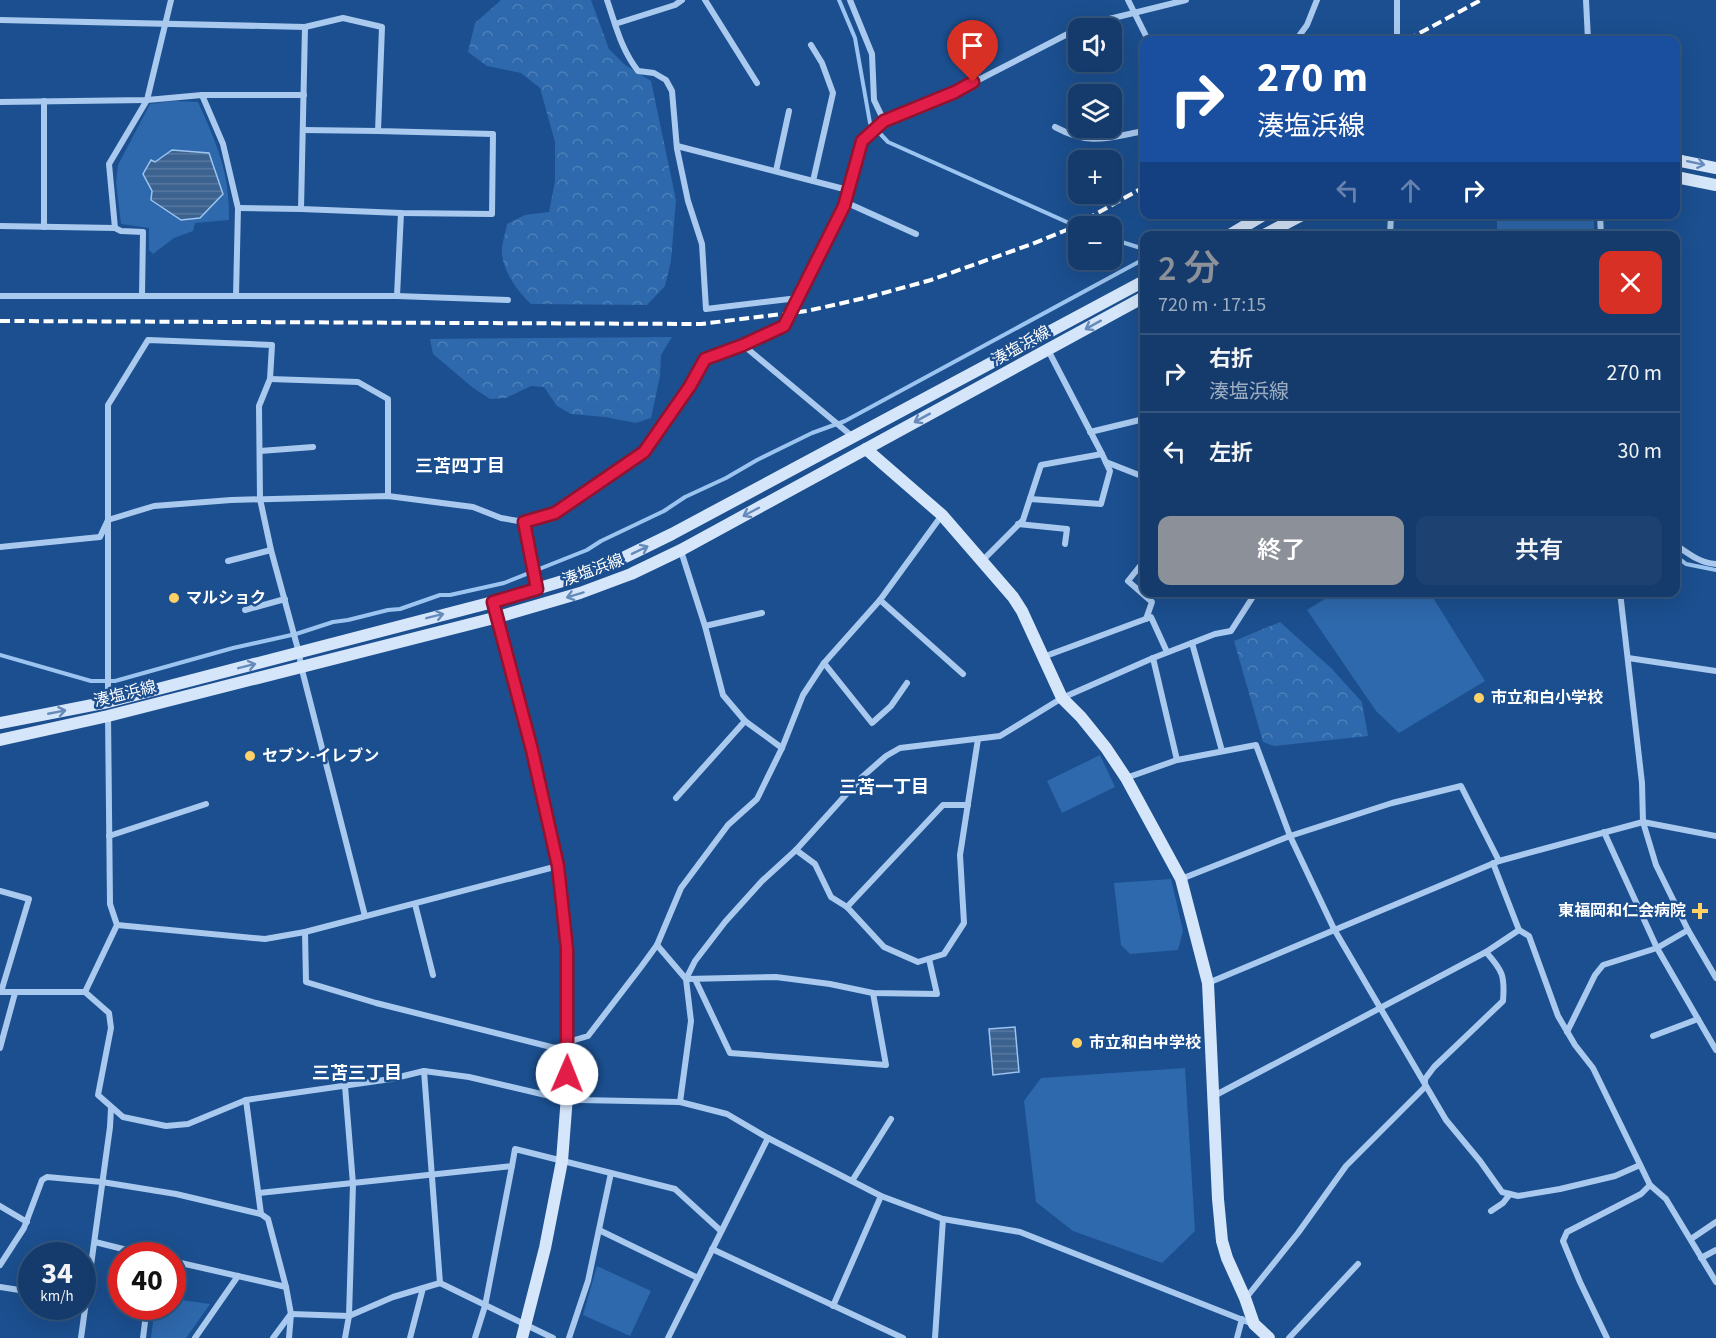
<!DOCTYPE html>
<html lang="ja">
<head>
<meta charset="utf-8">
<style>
  body { margin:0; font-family:"Source Sans 3","Noto Sans JP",sans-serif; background:#1d4271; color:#f1f3f6; height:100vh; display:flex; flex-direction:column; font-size:22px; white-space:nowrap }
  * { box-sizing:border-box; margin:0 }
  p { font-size:20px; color:#9dadc1 }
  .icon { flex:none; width:33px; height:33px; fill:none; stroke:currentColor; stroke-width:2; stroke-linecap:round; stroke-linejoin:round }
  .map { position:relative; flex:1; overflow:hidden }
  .drawer { position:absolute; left:1140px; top:231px; width:540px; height:366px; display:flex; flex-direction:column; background:#143b6b; border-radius:12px; box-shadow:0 6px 24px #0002,0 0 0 2px #33557e }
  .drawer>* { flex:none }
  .top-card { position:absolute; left:1140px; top:36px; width:540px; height:183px; border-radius:12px; box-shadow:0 6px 24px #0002,0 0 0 2px #33557e; background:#1a4fa0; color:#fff; overflow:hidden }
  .tools { position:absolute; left:1068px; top:18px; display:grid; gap:12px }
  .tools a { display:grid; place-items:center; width:54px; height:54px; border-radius:12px; background:#143b6b; box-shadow:0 6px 24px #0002,0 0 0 2px #33557e; font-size:30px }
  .speed { position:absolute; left:18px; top:1242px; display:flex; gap:12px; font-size:30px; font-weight:700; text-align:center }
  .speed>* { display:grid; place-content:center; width:78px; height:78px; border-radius:50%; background:#143b6b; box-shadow:0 6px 24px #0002,0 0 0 2px #33557e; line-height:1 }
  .speed small { font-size:15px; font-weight:400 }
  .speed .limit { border:9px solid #d22; background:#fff; color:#111 }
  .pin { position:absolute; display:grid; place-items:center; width:51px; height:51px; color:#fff; margin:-62px -26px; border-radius:50% 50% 50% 0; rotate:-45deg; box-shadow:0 0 6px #0007 }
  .pin .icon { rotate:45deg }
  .me { position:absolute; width:66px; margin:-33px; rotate:1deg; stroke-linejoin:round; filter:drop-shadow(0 0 4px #0008) }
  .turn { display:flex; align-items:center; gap:21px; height:126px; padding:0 18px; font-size:27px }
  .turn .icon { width:78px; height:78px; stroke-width:2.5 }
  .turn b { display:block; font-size:42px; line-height:51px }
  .lanes { display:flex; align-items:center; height:57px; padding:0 18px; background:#0003; justify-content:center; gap:30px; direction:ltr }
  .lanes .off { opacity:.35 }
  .round { display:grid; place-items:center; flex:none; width:63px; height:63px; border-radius:12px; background:#1d4271 }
  .head { display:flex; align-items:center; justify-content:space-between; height:102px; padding:0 18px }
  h1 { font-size:36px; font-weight:600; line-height:45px; color:#8c9099 }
  .primary-button { display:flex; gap:12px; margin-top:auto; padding:12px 18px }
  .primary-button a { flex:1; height:69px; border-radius:12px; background:#8c9099; color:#fff; font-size:24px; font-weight:600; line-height:69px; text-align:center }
  .primary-button a+a { background:#1d4271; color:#f1f3f6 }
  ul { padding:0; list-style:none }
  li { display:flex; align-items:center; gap:18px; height:78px; padding:0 18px; border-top:2px solid #33557e }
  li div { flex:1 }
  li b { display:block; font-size:22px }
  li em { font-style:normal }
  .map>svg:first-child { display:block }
  .forest { fill:url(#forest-crowns) }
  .park { fill:#2e69ad }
  .water { fill:url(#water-rules); stroke:#9cc4f0; stroke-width:1.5 }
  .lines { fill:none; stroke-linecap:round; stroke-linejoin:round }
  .stream { stroke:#9cc4f0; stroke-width:4 }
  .street { stroke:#a9c9ee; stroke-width:6 }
  .secondary { stroke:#d6e6fa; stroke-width:12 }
  .rail { stroke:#fff; stroke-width:4; stroke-dasharray:10 4.5; stroke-linecap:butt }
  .oneway { stroke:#668bba }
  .route-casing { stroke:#92132f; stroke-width:15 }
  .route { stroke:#e11d48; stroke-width:10 }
  .poi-dot { fill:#ffd166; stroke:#1b4f8f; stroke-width:2 }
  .labels { text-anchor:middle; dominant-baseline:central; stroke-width:5; stroke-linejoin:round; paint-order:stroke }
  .street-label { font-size:16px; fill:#fff; stroke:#1b4f8f }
  .poi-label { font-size:16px; font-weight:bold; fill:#fff; stroke:#1b4f8f; text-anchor:start }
  .neighbourhood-label { font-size:18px; font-weight:bold; fill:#fff; stroke:#1b4f8f }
</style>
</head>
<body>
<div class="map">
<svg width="1716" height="1338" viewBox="0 0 1716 1338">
  <defs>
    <pattern id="forest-crowns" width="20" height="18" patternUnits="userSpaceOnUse" patternTransform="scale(1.5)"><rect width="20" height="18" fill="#2e69ad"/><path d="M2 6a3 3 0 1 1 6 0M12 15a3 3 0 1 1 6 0" fill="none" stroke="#4d80b9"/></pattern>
    <pattern id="water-rules" width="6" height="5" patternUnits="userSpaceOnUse" patternTransform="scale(1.5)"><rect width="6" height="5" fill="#3c6290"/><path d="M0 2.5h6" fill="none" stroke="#597aa1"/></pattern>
  </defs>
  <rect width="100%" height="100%" fill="#1b4f8f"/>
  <g class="forest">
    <path d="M501,0H591L609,49L625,65L651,81L676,200L671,261L665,286L647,305L531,304C517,291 500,268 502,247C503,239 506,231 507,224L525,215L549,212L555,181V142L540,88L521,73L487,66L468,52L475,23Z"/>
    <path d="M672,337L661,355L660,376L651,418L636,423L605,417L571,414L557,406L544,387L531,386L506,398L490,399L472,387L433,354L430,339Z"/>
    <path d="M1280,622L1331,668L1362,702L1368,736L1274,746L1263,742L1234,641Z"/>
  </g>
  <g class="park">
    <path d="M173,101L198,102C217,144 230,174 229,220L195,223L193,231L174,238L153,254L149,250V228L121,224L116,182L118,165L150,104Z"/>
    <rect x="1497" y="215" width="97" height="20"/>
    <path d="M1345,592L1430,593L1485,681L1399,733L1376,711L1307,610L1333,594Z"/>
    <path d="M1100,755L1115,787L1062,813L1047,781Z"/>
    <path d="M1171,879L1183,931L1178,950L1130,954L1121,945L1114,883Z"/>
    <path d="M1185,1068L1195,1231L1162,1263L1073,1231L1036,1202L1024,1101L1041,1078Z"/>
    <path d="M597,1266L651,1291L630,1336L583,1315Z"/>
    <path d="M173,1299L210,1304L186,1338H151L155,1307L172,1306Z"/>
  </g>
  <g class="water">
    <path d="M172,150L209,153L223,194L200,218L181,220L151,200L152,191L143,174L151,160L155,162Z"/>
    <path d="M1015,1027L1019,1072L993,1075L989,1029Z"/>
  </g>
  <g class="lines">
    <g class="stream">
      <path d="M839,0L855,38L870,123L888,142L1078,227"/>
      <path d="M1112,239L1144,249"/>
      <path d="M1676,556L1686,564L1716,570"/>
      <path d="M0,655L91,681H115L233,648L296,634L333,622L348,620L388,610L400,609L440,595H450L504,583L587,550L601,541L664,511L685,497L726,478L757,460L812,433L845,421L1144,259"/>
    </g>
    <g class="street">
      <path d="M607,0C616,26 621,49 638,71L654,73L666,80L672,91L677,149L688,201L702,244L706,309L798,298"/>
      <path d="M705,0L757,83"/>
      <path d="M850,0L872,54L874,100L884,121"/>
      <path d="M1128,0L1148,40"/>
      <path d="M1586,0L1588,40"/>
      <path d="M0,20L305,27L343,18L382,27L378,131L493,134L492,214L401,213L301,209L305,27"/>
      <path d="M615,24L675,5L682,0"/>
      <path d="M1296,40L1307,25L1317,0"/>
      <path d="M1397,40V0"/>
      <path d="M811,45L822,63L833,93L813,181"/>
      <path d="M202,95L223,144L238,208L236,296"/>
      <path d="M44,101V227"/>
      <path d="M0,102L147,100L202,95H304"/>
      <path d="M1055,127C1090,146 1107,138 1144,131"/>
      <path d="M303,130L378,131"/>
      <path d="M677,146L848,190"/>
      <path d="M776,171L789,111"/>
      <path d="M845,202L916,234"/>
      <path d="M238,208L301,209"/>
      <path d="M1600,214L1601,236"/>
      <path d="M0,226L115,228L121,231L143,232L142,296"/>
      <path d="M115,228L109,164L147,100L171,0"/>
      <path d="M1390,236L1391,214"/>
      <path d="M0,296H397L508,300"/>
      <path d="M397,296L401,213"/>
      <path d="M743,345L853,437"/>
      <path d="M270,379L358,382L388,399V496"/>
      <path d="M1090,432L1144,419"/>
      <path d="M260,451L313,447"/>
      <path d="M1106,462L1144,477"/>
      <path d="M1030,499L1101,504L1110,471L1102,454"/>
      <path d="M524,522L537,589"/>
      <path d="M1018,524L1067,529L1065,544"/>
      <path d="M1676,545C1689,554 1700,563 1716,564"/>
      <path d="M0,547L100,537L108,520L154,506L231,500L388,496L473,507L501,518L524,522L555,513L644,452L690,386L705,359L743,345L784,326L844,206L862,141L884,121L955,92L1085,25L1186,0"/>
      <path d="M681,551L705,626L723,695L745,721L782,748"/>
      <path d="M228,561L271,550"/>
      <path d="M982,561L1023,520L1041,465L1102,454L1048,350"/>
      <path d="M1144,561L1128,581L1152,602L1146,619"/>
      <path d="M1620,592L1642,783L1643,822L1656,865L1688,930L1716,978"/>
      <path d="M880,600L963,674"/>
      <path d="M245,610L285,599"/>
      <path d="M705,626L762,613"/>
      <path d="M1192,643L1222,751"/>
      <path d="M1043,657L1151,617L1167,652"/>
      <path d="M1153,658L1177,760"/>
      <path d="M1628,658L1716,671"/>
      <path d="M824,663L872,723L891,706L907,683"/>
      <path d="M108,704V405L148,340L272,345L270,379L259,406L260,499L271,550L299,653L301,666L365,916"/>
      <path d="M1126,778L1177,760L1256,745L1290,836L1334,929L1446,1120L1480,1161L1502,1192L1518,1196L1560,1189L1615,1176L1640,1165"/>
      <path d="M676,798L745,721"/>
      <path d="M1604,832L1657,948L1698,1019L1653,1036"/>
      <path d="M109,836L206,804"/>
      <path d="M796,850L815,864L831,897L847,907L884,947L918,962L944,954L964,923L960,855L978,739"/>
      <path d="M1493,863L1519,930L1529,936L1558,1016L1575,1045L1593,1068L1650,1185L1666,1199L1716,1282"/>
      <path d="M1181,879L1290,836L1392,803L1461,786L1499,861"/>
      <path d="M0,891L29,899L1,992"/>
      <path d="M415,904L433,975"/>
      <path d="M847,907L943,805H968"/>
      <path d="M117,925L265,939L305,932L558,866"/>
      <path d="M305,932L306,982L376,1003L567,1051"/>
      <path d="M657,945L686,979L776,977L830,984L873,993L937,994L929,959"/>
      <path d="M1486,952L1519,930"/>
      <path d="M695,979L730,1053L886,1065L873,993"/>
      <path d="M1208,983L1499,861L1643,822L1716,836"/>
      <path d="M0,992H85L109,1013L111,1028L98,1095L123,1117L166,1126L188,1124L246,1100L391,1079L424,1071L469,1077L550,1096H567L580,1100L680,1102L727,1114L768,1138L881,1196L943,1219L1020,1232L1253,1324"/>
      <path d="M85,992L117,925L110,904L108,714"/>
      <path d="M1698,1019L1716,1050"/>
      <path d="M1567,1032L1595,975L1603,965L1657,948L1688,930"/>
      <path d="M568,1042L588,1036L641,967L657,945L681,888L728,825L757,799L782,748L803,695L824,663L880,600L942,515"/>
      <path d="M0,1048L15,993"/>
      <path d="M424,1071L440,1283"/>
      <path d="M345,1086L353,1184L349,1316L345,1338"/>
      <path d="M1212,1097L1486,952C1503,971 1505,976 1503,1001L1434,1067L1425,1079V1087L1346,1166L1298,1233L1246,1298"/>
      <path d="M246,1100L261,1214"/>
      <path d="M680,1102L691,1021L686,979L695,961L725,922L762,881L796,850L861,778L886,756L900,748L1000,736L1062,698L1153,658L1215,634L1231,631L1256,592"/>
      <path d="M852,1181L891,1119"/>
      <path d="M259,1193L512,1166L515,1149L675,1189L721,1231"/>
      <path d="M0,1206L27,1222"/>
      <path d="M1491,1211L1503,1203L1510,1194"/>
      <path d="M599,1230L698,1278"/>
      <path d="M1691,1239L1716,1222"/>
      <path d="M95,1242L151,1256"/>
      <path d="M712,1249L903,1338"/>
      <path d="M1701,1258L1716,1250"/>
      <path d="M172,1261L286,1287"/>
      <path d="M0,1265L24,1228L42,1180L47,1177L102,1182L176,1194L261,1214L268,1219L286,1287L291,1314L289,1338"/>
      <path d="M0,1287L32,1292"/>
      <path d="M833,1306L881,1196"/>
      <path d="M291,1314L349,1316L393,1297L440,1283L553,1338"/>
      <path d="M81,1338L110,1127L111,1108"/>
      <path d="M143,1338L147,1306"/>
      <path d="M195,1338L238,1276"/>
      <path d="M273,1338L290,1315"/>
      <path d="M410,1338L423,1288"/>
      <path d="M475,1338L485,1306L512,1166"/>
      <path d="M569,1338L588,1281L611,1173"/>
      <path d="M668,1338L768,1138"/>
      <path d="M935,1338L943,1219"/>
      <path d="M1237,1338L1242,1319"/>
      <path d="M1289,1338L1358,1264"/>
      <path d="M1607,1338L1580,1282L1563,1241L1567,1232L1641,1194L1650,1185"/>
    </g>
    <g class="secondary">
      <path d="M1676,160L1716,168"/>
      <path d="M1676,177L1716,185"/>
      <path d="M1228,236L1265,214"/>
      <path d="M1262,236L1304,214"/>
      <path d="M866,449L942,515L1013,597L1022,611L1062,698L1081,717L1106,748L1126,778L1181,879L1208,983L1218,1199L1222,1241L1227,1258L1245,1298L1254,1324L1269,1338"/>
      <path d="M496,611L532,750L558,866L567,949V1096L562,1161L545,1248L522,1338"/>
      <path d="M0,723L108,702L493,602L576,577L625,557L672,534L1144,281"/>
      <path d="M0,740L108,716L498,617L580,593L631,574L681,550L1144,297"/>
    </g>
    <g class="rail">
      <path d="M1407,40L1481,0"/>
      <path d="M0,321L701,324L807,311L869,297L931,280L1032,244L1069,229L1144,187"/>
    </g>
  </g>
  <defs><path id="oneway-shaft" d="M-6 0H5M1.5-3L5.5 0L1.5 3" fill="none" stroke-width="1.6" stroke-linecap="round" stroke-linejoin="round" transform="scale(1.5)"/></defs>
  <g class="oneway">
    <use href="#oneway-shaft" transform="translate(1696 163) rotate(12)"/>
    <use href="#oneway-shaft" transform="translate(1093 325) rotate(151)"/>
    <use href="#oneway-shaft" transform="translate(922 418) rotate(151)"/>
    <use href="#oneway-shaft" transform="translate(751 512) rotate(152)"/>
    <use href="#oneway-shaft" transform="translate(640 550) rotate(-26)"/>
    <use href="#oneway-shaft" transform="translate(575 595) rotate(163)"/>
    <use href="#oneway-shaft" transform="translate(435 616) rotate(-14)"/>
    <use href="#oneway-shaft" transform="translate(247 666) rotate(-14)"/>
    <use href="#oneway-shaft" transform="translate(57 712) rotate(-11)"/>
  </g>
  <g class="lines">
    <defs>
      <path id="route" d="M567,1074V949L558,866L532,750L493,602L537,589L524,522L555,513L644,452L690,386L705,359L743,345L784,326L844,206L862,141L884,121L955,92L973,82"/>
    </defs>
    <use href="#route" class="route-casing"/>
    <use href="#route" class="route"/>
  </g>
  <g class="poi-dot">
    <circle cx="174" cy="598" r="6"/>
    <circle cx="1479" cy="698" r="6"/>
    <circle cx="250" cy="756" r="6"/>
    <path d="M1697 902h6v6h6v6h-6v6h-6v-6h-6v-6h6z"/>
    <circle cx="1077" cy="1043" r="6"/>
  </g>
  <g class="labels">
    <g class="street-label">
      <text transform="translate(1021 346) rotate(-29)">湊塩浜線</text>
      <text transform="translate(593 570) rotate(-20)">湊塩浜線</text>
      <text transform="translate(125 694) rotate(-14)">湊塩浜線</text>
    </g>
    <g class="poi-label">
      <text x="186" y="598">マルショク</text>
      <text x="1491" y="698">市立和白小学校</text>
      <text x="262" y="756">セブン-イレブン</text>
      <text x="1686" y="911" text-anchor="end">東福岡和仁会病院</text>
      <text x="1089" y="1043">市立和白中学校</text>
    </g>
    <g class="neighbourhood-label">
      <text x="460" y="466">三苫四丁目</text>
      <text x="884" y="787">三苫一丁目</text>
      <text x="357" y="1073">三苫三丁目</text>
    </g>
  </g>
</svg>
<div class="tools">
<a><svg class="icon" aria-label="sound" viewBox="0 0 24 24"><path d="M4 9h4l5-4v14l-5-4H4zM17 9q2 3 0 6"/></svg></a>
<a><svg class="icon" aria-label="layers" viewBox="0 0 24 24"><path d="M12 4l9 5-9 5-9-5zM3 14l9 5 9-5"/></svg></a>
<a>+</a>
<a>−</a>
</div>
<div class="speed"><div>34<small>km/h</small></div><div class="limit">40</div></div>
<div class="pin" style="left:973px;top:82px;background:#d93025"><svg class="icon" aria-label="arrive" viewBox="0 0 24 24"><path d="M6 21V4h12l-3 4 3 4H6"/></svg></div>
<svg class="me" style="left:567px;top:1074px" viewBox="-20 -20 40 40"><circle r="19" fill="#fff"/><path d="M0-13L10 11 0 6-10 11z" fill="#e11d48"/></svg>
<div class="top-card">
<div class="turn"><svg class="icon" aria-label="right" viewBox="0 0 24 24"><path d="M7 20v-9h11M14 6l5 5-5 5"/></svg><div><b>270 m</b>湊塩浜線</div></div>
<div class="lanes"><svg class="icon off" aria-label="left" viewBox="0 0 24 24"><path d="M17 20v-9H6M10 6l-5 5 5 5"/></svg><svg class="icon off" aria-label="ahead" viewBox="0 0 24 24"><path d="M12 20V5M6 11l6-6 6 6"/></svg><svg class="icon" aria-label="right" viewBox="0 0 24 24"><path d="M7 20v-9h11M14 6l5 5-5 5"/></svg></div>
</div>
<section class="drawer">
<div class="head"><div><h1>2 分</h1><p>720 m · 17:15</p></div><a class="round" style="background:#d93025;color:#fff"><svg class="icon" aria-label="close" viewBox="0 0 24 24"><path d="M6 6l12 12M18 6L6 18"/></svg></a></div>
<ul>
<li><svg class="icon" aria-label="right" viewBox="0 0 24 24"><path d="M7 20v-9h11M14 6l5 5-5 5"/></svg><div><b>右折</b><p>湊塩浜線</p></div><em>270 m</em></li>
<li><svg class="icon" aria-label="left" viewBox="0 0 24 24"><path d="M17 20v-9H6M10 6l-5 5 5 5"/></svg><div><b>左折</b></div><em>30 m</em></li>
</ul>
<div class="primary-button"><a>終了</a><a>共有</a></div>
</section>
</div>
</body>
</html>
